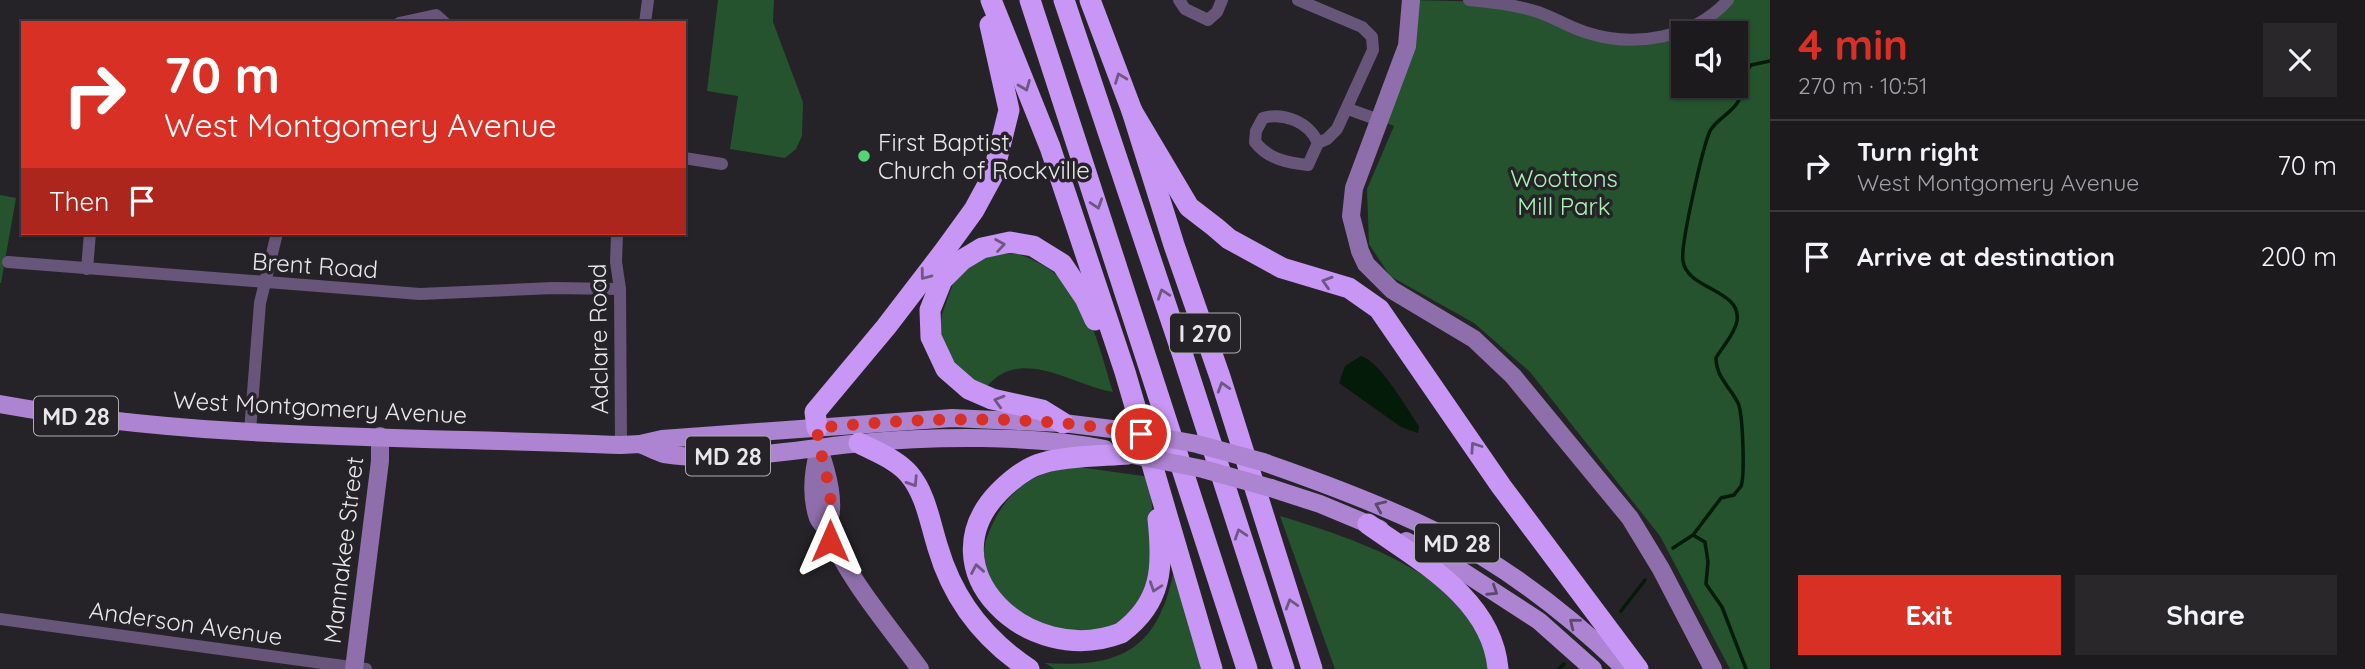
<!DOCTYPE html>
<html lang="en">
<head>
<meta charset="utf-8">
<style>
  body { margin:0; font-family:Quicksand,sans-serif; background:#29272a; color:#f1f3f6; height:100vh; display:flex; flex-direction:column; font-size:26px; white-space:nowrap }
  * { box-sizing:border-box; margin:0 }
  p { font-size:23px; color:#a0a1a4 }
  .icon { flex:none; width:38px; height:38px; fill:none; stroke:currentColor; stroke-width:2; stroke-linecap:round; stroke-linejoin:round }
  .map { position:relative; flex:1; overflow:hidden }
  .side { display:flex; flex-direction:column; background:#1c1a1d; width:595px }
  .side>* { flex:none }
  .top-card { position:absolute; left:21px; top:21px; width:665px; height:214px; border-radius:0px; box-shadow:0 2px 5px #0004,0 0 0 2px #3a383b; background:#d93025; color:#fff; overflow:hidden }
  .controls { position:absolute; left:1671px; top:21px; display:grid; gap:14px }
  .controls a { display:grid; place-items:center; width:77px; height:77px; border-radius:0px; background:#1c1a1d; box-shadow:0 2px 5px #0004,0 0 0 2px #3a383b; font-size:35px }
  .pin { position:absolute; display:grid; place-items:center; width:60px; height:60px; color:#fff; margin:-30px; border:4px solid #fff; border-radius:50%; box-shadow:0 2px 7px #0007 }
  .me { position:absolute; width:77px; margin:-38px; rotate:0deg; stroke-linejoin:round; filter:drop-shadow(0 0 5px #0008) }
  .turn { display:flex; align-items:center; gap:24px; height:147px; padding:0 28px; font-size:32px }
  .turn .icon { width:91px; height:91px; stroke-width:2.5 }
  .turn b { display:block; font-size:49px; line-height:60px }
  .then { display:flex; align-items:center; height:66px; padding:0 28px; background:#0003; gap:14px; font-size:26px }
  .round { display:grid; place-items:center; flex:none; width:74px; height:74px; border-radius:0px; background:#29272a }
  .summary { display:flex; align-items:center; justify-content:space-between; height:119px; padding:0 28px }
  h1 { font-size:42px; font-weight:700; line-height:52px; color:#d93025 }
  .primary-button { display:flex; gap:14px; margin-top:auto; padding:14px 28px }
  .primary-button a { flex:1; height:80px; border-radius:0px; background:#d93025; color:#fff; font-size:28px; font-weight:700; line-height:80px; text-align:center }
  .primary-button a+a { background:#29272a; color:#f1f3f6 }
  ul { padding:0; list-style:none }
  li { display:flex; align-items:center; gap:21px; height:91px; padding:0 28px; border-top:2px solid #3a383b }
  li div { flex:1 }
  li b { display:block; font-size:26px }
  li em { font-style:normal }
  main { display:flex; flex:1; min-height:0 }
  .map>svg:first-child { display:block }
  .green { fill:#24532e; fill-rule:evenodd }
  .water { fill:#031b08 }
  .lines { fill:none; stroke-linecap:round; stroke-linejoin:round }
  .stream { stroke:#031b08; stroke-width:3.5 }
  .street { stroke:#68557a; stroke-width:12 }
  .secondary { stroke:#8f6fab; stroke-width:18 }
  .primary { stroke:#ad84d1; stroke-width:18 }
  .highway { stroke:#c896f4; stroke-width:21 }
  .primary-bridge { stroke:#ad84d1; stroke-width:18 }
  .oneway { stroke:#6e5783 }
  .oneway2 { stroke:#5b4a6b }
  .route { stroke:#d93025; stroke-width:12; stroke-dasharray:0 21.6 }
  .poi-dot { fill:#51d674; stroke:#252327; stroke-width:2.5 }
  .labels { text-anchor:middle; dominant-baseline:central; stroke-width:7; stroke-linejoin:round; paint-order:stroke }
  .shield { fill:#252327; stroke:#aeacb0; stroke-width:2 }
  .shield-label { font-size:23px; font-weight:bold; fill:#e8e7ea }
  .poi-label { font-size:24px; fill:#e8e7ea; stroke:#252327; text-anchor:start }
  .park-label { font-size:24px; fill:#a9f3b5; stroke:#252327 }
  .street-label { font-size:24px; fill:#e8e7ea; stroke:#252327 }
</style>
</head>
<body>
<main>
<div class="map">
<svg width="1770" height="669" viewBox="0 0 1770 669">
  <rect width="100%" height="100%" fill="#252327"/>
  <g class="green">
    <path d="M718,0H774L773,22L803,102L802,136L796,149L785,158L730,149L738,96L707,91Z"/>
    <path d="M1411,0L1494,2L1590,34H1673L1728,0H1770V669H1730L1660,536L1530,372L1474,323L1390,276L1369,244L1367,189L1394,126L1379,120ZM1684,33H1736V86H1684Z"/>
    <path d="M0,195L16,198L1,283H0Z"/>
    <path d="M1015,253C1085,275 1094,330 1113,392C1072,385 1018,344 985,389L951,364L940,330L942,314L954,281L965,269L979,259L995,254Z"/>
    <path d="M1079,467L1150,477C1152,523 1165,583 1125,617C1120,621 1114,628 1108,630C1093,636 1074,636 1059,639L991,596C989,582 985,567 984,553C984,541 991,527 996,517C1016,482 1041,470 1079,467Z"/>
    <path d="M1280,516C1352,538 1482,578 1488,669H1335Z"/>
    <path d="M1174,570L1202,669H1055L1045,663C1122,668 1158,649 1174,570Z"/>
  </g>
  <path class="water" d="M1361,356C1381,362 1406,408 1419,426L1418,433L1401,427L1339,383L1345,366Z"/>
  <g class="lines">
    <g class="stream">
      <path d="M1693,535L1705,542L1708,562L1706,584L1722,607L1746,669"/>
      <path d="M1673,548L1693,535L1721,498L1734,495C1736,492 1739,489 1741,486C1745,476 1743,413 1738,403C1730,387 1716,377 1716,358C1722,347 1735,334 1737,321C1742,289 1687,290 1683,261C1680,246 1703,146 1710,131C1717,118 1733,113 1739,100C1745,88 1742,76 1751,65L1770,61"/>
      <path d="M1621,611L1645,580"/>
      <path d="M1559,669L1564,664"/>
    </g>
    <g class="street">
      <path d="M1179,0L1185,9L1208,20L1217,12L1222,0"/>
      <path d="M1298,0L1362,27L1372,37L1373,50L1337,129L1327,139L1318,143L1308,165C1288,163 1268,159 1255,142L1256,131L1263,118C1284,112 1309,122 1318,143"/>
      <path d="M1469,0C1492,2 1517,5 1538,12C1555,18 1571,28 1588,33C1635,48 1694,38 1728,0"/>
      <path d="M399,23L436,15L445,23"/>
      <path d="M645,23L648,0"/>
      <path d="M1348,109L1379,120"/>
      <path d="M684,158L722,164"/>
      <path d="M617,233L616,262L620,289L621,445"/>
      <path d="M8,262L420,294L553,288L620,289"/>
      <path d="M87,269L90,233"/>
      <path d="M250,431L260,303L277,233"/>
      <path d="M0,619L366,669"/>
    </g>
    <g class="secondary">
      <path d="M1411,0L1407,46L1354,188L1351,216L1360,251L1366,264L1392,290L1474,339L1513,376L1630,518L1661,569L1713,669"/>
      <path d="M819,449C813,471 810,495 818,518C820,523 825,526 827,530C849,580 888,625 920,669"/>
      <path d="M819,449C827,472 837,505 827,528"/>
      <path d="M354,669L380,461V436"/>
    </g>
    <g class="primary">
      <path d="M0,404C204,441 415,436 621,445L640,444L662,439L952,418L1063,423L1120,430"/>
      <path d="M640,444C648,447 656,452 664,454C729,464 796,449 861,443C935,436 1032,435 1105,449"/>
      <path d="M1263,462C1321,482 1377,503 1431,529C1503,563 1568,614 1625,669"/>
      <path d="M1271,488L1320,504L1380,529"/>
      <path d="M1406,541L1462,571L1539,621L1593,669"/>
    </g>
    <g class="highway">
      <path d="M991,0L1050,147L1125,372L1212,669"/>
      <path d="M1030,0L1247,669"/>
      <path d="M1064,0L1183,356L1284,669"/>
      <path d="M1090,0L1132,111L1174,245L1220,377L1312,669"/>
      <path d="M1132,111L1189,207L1215,227L1229,239L1282,268L1349,288L1379,309L1501,486L1638,669"/>
      <path d="M1063,423L1042,410L992,399L969,389L946,369L931,337L930,310L942,280L962,260L982,248L1010,242L1033,246L1062,264L1085,298L1095,320"/>
      <path d="M817,428L815,412L886,327L945,250L974,210L993,175L1009,110L990,25"/>
      <path d="M859,443C876,452 896,459 909,474C926,494 930,523 938,548C953,599 985,640 1029,669"/>
      <path d="M1128,454C1105,456 1064,456 1043,463C1027,467 1010,481 999,492C924,569 1028,669 1121,633C1163,602 1163,566 1158,519"/>
      <path d="M1368,524C1420,561 1492,599 1498,669"/>
    </g>
    <g class="primary-bridge">
      <path d="M1120,430L1197,444L1263,462"/>
      <path d="M1128,454L1203,469L1271,488"/>
    </g>
  </g>
  <defs><path id="oneway-chevron" d="M-2-3.5L2.5 0L-2 3.5" fill="none" stroke-width="1.6" stroke-linecap="round" stroke-linejoin="round" transform="scale(1.75)"/></defs>
  <g class="oneway">
    <use href="#oneway-chevron" transform="translate(1120 78) rotate(-111)"/>
    <use href="#oneway-chevron" transform="translate(1025 86) rotate(68)"/>
    <use href="#oneway-chevron" transform="translate(1097 204) rotate(72)"/>
    <use href="#oneway-chevron" transform="translate(1000 245) rotate(-9)"/>
    <use href="#oneway-chevron" transform="translate(925 275) rotate(127)"/>
    <use href="#oneway-chevron" transform="translate(1327 282) rotate(-163)"/>
    <use href="#oneway-chevron" transform="translate(1163 294) rotate(-109)"/>
    <use href="#oneway-chevron" transform="translate(1223 387) rotate(-107)"/>
    <use href="#oneway-chevron" transform="translate(999 401) rotate(-164)"/>
    <use href="#oneway-chevron" transform="translate(1475 447) rotate(-124)"/>
    <use href="#oneway-chevron" transform="translate(913 482) rotate(57)"/>
    <use href="#oneway-chevron" transform="translate(1240 534) rotate(-108)"/>
    <use href="#oneway-chevron" transform="translate(977 569) rotate(-100)"/>
    <use href="#oneway-chevron" transform="translate(1155 587) rotate(109)"/>
    <use href="#oneway-chevron" transform="translate(1291 604) rotate(-107)"/>
  </g>
  <g class="oneway2">
    <use href="#oneway-chevron" transform="translate(1380 506) rotate(-156)"/>
    <use href="#oneway-chevron" transform="translate(1493 591) rotate(33)"/>
    <use href="#oneway-chevron" transform="translate(1574 623) rotate(-141)"/>
  </g>
  <g class="lines">
    <path class="route" d="M830,541L827,528C839,499 819,459 817,428C926,417 1033,414 1141,434"/>
  </g>
  <circle class="poi-dot" cx="864" cy="156" r="7"/>
  <g class="labels">
    <g class="shield">
      <rect x="1170" y="313.5" width="70" height="39" rx="5"/>
      <rect x="34" y="396.5" width="84" height="39" rx="5"/>
      <rect x="686" y="436.5" width="84" height="39" rx="5"/>
      <rect x="1415" y="523.5" width="84" height="39" rx="5"/>
    </g>
    <g class="shield-label">
      <text x="1205" y="333">I 270</text>
      <text x="76" y="416">MD 28</text>
      <text x="728" y="456">MD 28</text>
      <text x="1457" y="543">MD 28</text>
    </g>
    <g class="poi-label">
      <text x="878" y="142">First Baptist<tspan x="878" dy="28">Church of Rockville</tspan></text>
    </g>
    <g class="park-label">
      <text x="1564" y="178">Woottons<tspan x="1564" dy="28">Mill Park</tspan></text>
    </g>
    <g class="street-label">
      <text transform="translate(315 265) rotate(4)">Brent Road</text>
      <text transform="translate(598 339) rotate(-91)">Adclare Road</text>
      <text transform="translate(320 407) rotate(3)">West Montgomery Avenue</text>
      <text transform="translate(343 550) rotate(-83)">Mannakee Street</text>
      <text transform="translate(186 623) rotate(8)">Anderson Avenue</text>
    </g>
  </g>
</svg>
<div class="controls">
<a><svg class="icon" aria-label="sound" viewBox="0 0 24 24"><path d="M4 9h4l5-4v14l-5-4H4zM17 9q2 3 0 6"/></svg></a>
</div>
<div class="pin" style="left:1141px;top:434px;background:#d93025"><svg class="icon" aria-label="arrive" viewBox="0 0 24 24"><path d="M6 21V4h12l-3 4 3 4H6"/></svg></div>
<svg class="me" style="left:830px;top:541px" viewBox="-20 -20 40 40"><path d="M0-17L14 15 0 8-14 15z" fill="#d93025" stroke="#fff" stroke-width="4"/></svg>
<div class="top-card">
<div class="turn"><svg class="icon" aria-label="right" viewBox="0 0 24 24"><path d="M7 20v-9h11M14 6l5 5-5 5"/></svg><div><b>70 m</b>West Montgomery Avenue</div></div>
<div class="then">Then<svg class="icon" aria-label="arrive" viewBox="0 0 24 24"><path d="M6 21V4h12l-3 4 3 4H6"/></svg></div>
</div>
</div>
<section class="side">
<div class="summary"><div><h1>4 min</h1><p>270 m · 10:51</p></div><a class="round"><svg class="icon" aria-label="close" viewBox="0 0 24 24"><path d="M6 6l12 12M18 6L6 18"/></svg></a></div>
<ul>
<li><svg class="icon" aria-label="right" viewBox="0 0 24 24"><path d="M7 20v-9h11M14 6l5 5-5 5"/></svg><div><b>Turn right</b><p>West Montgomery Avenue</p></div><em>70 m</em></li>
<li><svg class="icon" aria-label="arrive" viewBox="0 0 24 24"><path d="M6 21V4h12l-3 4 3 4H6"/></svg><div><b>Arrive at destination</b></div><em>200 m</em></li>
</ul>
<div class="primary-button"><a>Exit</a><a>Share</a></div>
</section>
</main>
</body>
</html>
